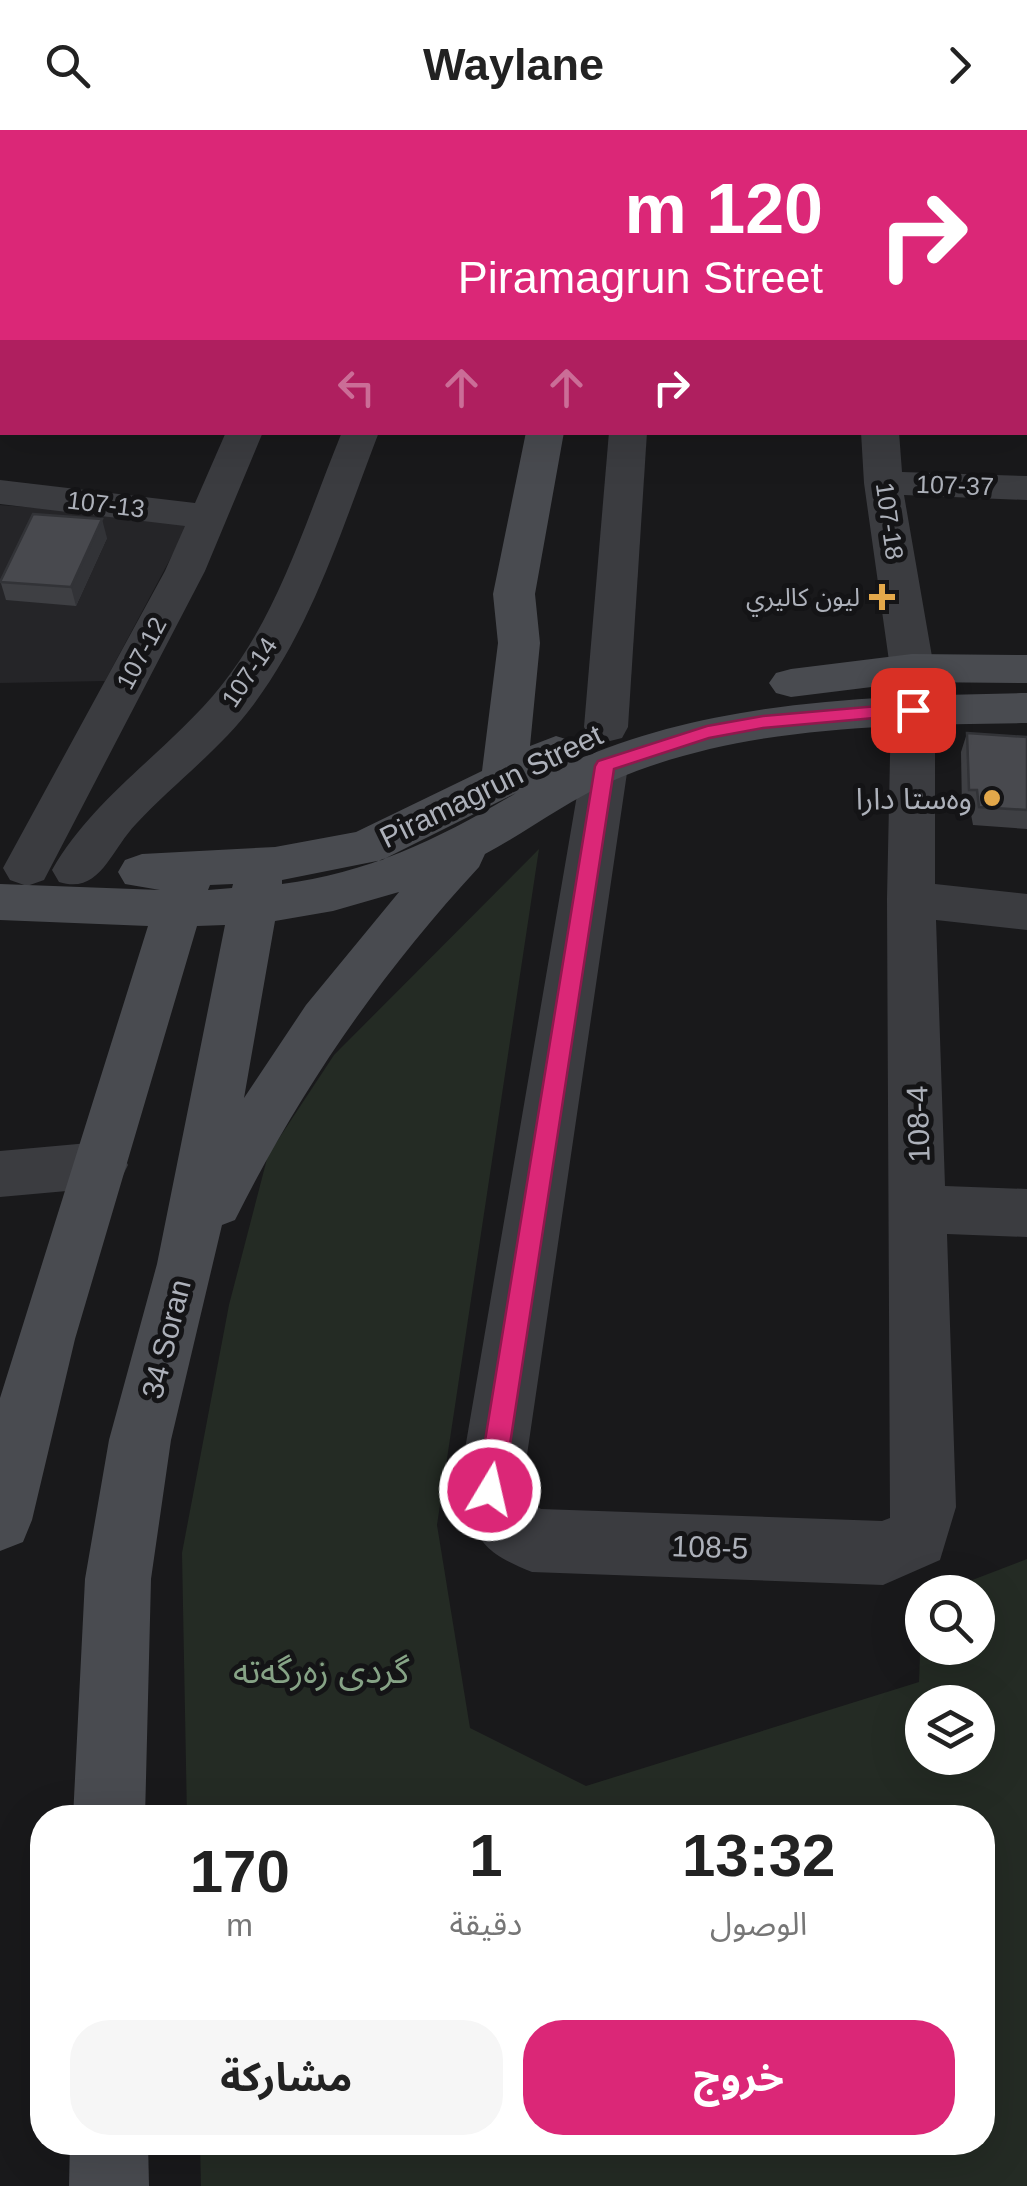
<!DOCTYPE html>
<html lang="ar">
<head>
<meta charset="utf-8">
<style>
  body { margin:0; font-family:Arial,"Noto Sans Arabic",sans-serif; background:#f6f6f6; color:#222; direction:rtl; height:100vh; display:flex; flex-direction:column; font-size:38px; white-space:nowrap }
  * { box-sizing:border-box; margin:0 }
  p { font-size:32px; color:#767676 }
  .icon { flex:none; width:55px; height:55px; fill:none; stroke:currentColor; stroke-width:2; stroke-linecap:round; stroke-linejoin:round }
  .map { position:relative; flex:1; overflow:hidden; direction:ltr }
  .details { position:absolute; left:30px; top:1675px; width:965px; height:350px; display:flex; flex-direction:column; background:#fff; border-radius:40px; box-shadow:0 10px 40px #0002; direction:rtl }
  .details>* { flex:none }
  .hud { position:absolute; left:0px; top:0px; width:1028px; height:305px; box-shadow:0 10px 40px #0002; direction:rtl; background:#db2777; color:#fff; overflow:hidden }
  .buttons { position:absolute; left:905px; top:1445px; display:grid; gap:20px }
  .buttons a { display:grid; place-items:center; width:90px; height:90px; border-radius:50%; background:#fff; box-shadow:0 10px 40px #0002; font-size:50px }
  .pin { position:absolute; display:grid; place-items:center; width:85px; height:85px; color:#fff; margin:-42px; border-radius:20px; box-shadow:0 5px 15px #0006 }
  .me { position:absolute; width:110px; margin:-55px; rotate:9deg; stroke-linejoin:round; filter:drop-shadow(0 0 8px #0008) }
  .turn { display:flex; align-items:center; gap:35px; height:210px; padding:0 40px; font-size:45px }
  .turn .icon { width:130px; height:130px; stroke-width:2.5 }
  .turn b { display:block; font-size:70px; line-height:85px }
  .lanes { display:flex; align-items:center; height:95px; padding:0 40px; background:#0003; justify-content:center; gap:50px; direction:ltr }
  .lanes .off { opacity:.35 }
  .eta { display:flex; justify-content:space-evenly; align-items:center; height:170px; text-align:center }
  .eta b { font-size:60px; font-weight:700; line-height:70px }
  .button { display:flex; gap:20px; margin-top:auto; padding:20px 40px }
  .button a { flex:1; height:115px; border-radius:40px; background:#db2777; color:#fff; font-size:40px; font-weight:700; line-height:115px; text-align:center }
  .button a+a { background:#f6f6f6; color:#222 }
  header { display:flex; justify-content:space-between; align-items:center; height:130px; padding:0 40px; background:#fff; font-size:45px; font-weight:700 }
  .map>svg:first-child { display:block }
  .built { fill:#252528 }
  .green { fill:#242b24; fill-rule:evenodd }
  .lines { fill:none; stroke-linecap:round; stroke-linejoin:round }
  .street { fill:#3b3c40; fill-rule:evenodd }
  .secondary { fill:#494b50; fill-rule:evenodd }
  .wall { fill:#3e3f43 }
  .shaded-wall { fill:#323337 }
  .building { fill:#48494e; stroke:#323337; stroke-width:2.5 }
  .route { fill:#db2777; stroke:#8e194d; stroke-width:2.5 }
  .poi-dot { fill:#e3a84a; stroke:#141416; stroke-width:4 }
  .labels { text-anchor:middle; dominant-baseline:central; stroke-width:10; stroke-linejoin:round; paint-order:stroke }
  .far-street-label { font-size:25px; fill:#adb1ba; stroke:#141416 }
  .far-poi-label { font-size:25px; fill:#adb1ba; stroke:#141416; text-anchor:end }
  .street-label { font-size:30px; fill:#adb1ba; stroke:#141416 }
  .poi-label { font-size:30px; fill:#adb1ba; stroke:#141416; text-anchor:end }
  .near-park-label { font-size:35px; fill:#86a386; stroke:#141416 }
</style>
</head>
<body>
<header><svg class="icon" aria-label="forward" viewBox="0 0 24 24"><path d="M9 5l7 7-7 7"/></svg>Waylane<svg class="icon" aria-label="search" viewBox="0 0 24 24"><circle cx="10" cy="10" r="6"/><path d="M15 15l6 6"/></svg></header>
<div class="map">
<svg width="1027" height="2056" viewBox="0 0 1027 2056">
  <rect width="100%" height="100%" fill="#19191b"/>
  <path class="built" d="M0,375L191,390L105,551L0,553Z"/>
  <path class="green" d="M539,719L437,1395L470,1598L586,1656L919,1552L922,1470V1518H978V1462H941L1027,1429V2056H201L200,2013L982,2012V1688H187L182,1423L229,1175L268,1025L334,925ZM922,1572H978V1628H922Z"/>
  <g class="lines">
    <g class="street">
      <rect x="851" y="0" width="30" height="2"/>
      <path d="M966,0H1027V10L1025,2Z"/>
      <rect x="0" y="57" width="2" height="18"/>
      <rect x="1025" y="99" width="2" height="20"/>
      <path d="M2,127V149L0,150V128Z"/>
      <path d="M0,202L2,203V224H0Z"/>
      <rect x="1025" y="229" width="2" height="22"/>
      <path d="M226,302H263L205,441L44,750L27,756L10,750L3,738L165,441L185,396L0,374V350L195,373Z"/>
      <path d="M342,302H379C343,395 314,493 254,574C221,619 174,653 136,694C110,721 100,765 59,752L52,740C95,665 168,622 221,556C279,484 307,387 342,302Z"/>
      <path d="M609,302H647L628,597L622,608L606,612L590,608L584,597Z"/>
      <path d="M861,302H899L902,342L1027,346V370L904,365L934,538L927,548L912,552L897,548L890,538L864,353Z"/>
      <path d="M913,565L929,570L935,580V754L1027,764V800L936,790L945,1056L1027,1059V1107L947,1104L956,1377L940,1430L883,1455L532,1442C478,1420 480,1411 458,1360L582,636L589,625L605,620L621,625L628,636L522,1359L527,1370L541,1379L882,1391L890,1388L887,769L891,580L897,570Z"/>
      <path d="M100,1012L120,1019L128,1035L120,1051L100,1058L0,1067V1021Z"/>
    </g>
    <g class="secondary">
      <path d="M526,302H564L535,464L540,513L530,616L556,606L572,611L579,622L572,632C715,569 874,566 1027,563V593C888,595 741,595 612,651C567,671 528,701 485,724L479,737C380,844 300,960 235,1090L222,1095L171,1310L151,1449L145,1688H73L85,1449L109,1310L157,1134L225,795L197,796L75,1209L32,1390L23,1412L0,1421V1268L148,796L0,790V754L160,760L125,754L118,742L125,730L142,724L275,717L356,702L482,641L498,513L493,464ZM516,663C443,707 367,744 282,754V750L382,730ZM233,754L232,758L208,760L210,755ZM399,762L306,875L244,968L275,791L333,781Z"/>
      <path d="M912,524L1027,525V553L912,552L791,567L776,563L769,553L776,543L791,539Z"/>
      <path d="M70,2012H148L149,2056H69Z"/>
    </g>
  </g>
  <g class="wall">
    <path d="M107,408L76,476L6,470L0,450Z"/>
    <path d="M967,603L1027,607V699L973,695L970,679H962L961,622Z"/>
  </g>
  <path class="shaded-wall" d="M102,389L107,408L76,476L71,457Z"/>
  <g class="building">
    <path d="M33,384L102,389L71,457L0,452Z"/>
    <path d="M967,603L1027,607V680L979,677L977,660H969Z"/>
  </g>
  <path class="route" d="M913,573L922,580L919,584L763,598L709,608L614,639L503,1360L499,1369L490,1373L481,1369L477,1360L595,636L598,631L707,596L763,586Z"/>
  <g class="poi-dot">
    <path d="M877 452h10v10h10v10h-10v10h-10v-10h-10v-10h10z"/>
    <circle cx="992" cy="668" r="10"/>
  </g>
  <g class="labels">
    <g class="far-street-label">
      <text transform="translate(955 355) rotate(2)">107-37</text>
      <text transform="translate(106 374) rotate(7)">107-13</text>
      <text transform="translate(890 391) rotate(82)">107-18</text>
      <text transform="translate(141 523) rotate(-62)">107-12</text>
      <text transform="translate(249 542) rotate(-56)">107-14</text>
    </g>
    <g class="far-poi-label">
      <text x="860" y="467">ليون كاليري</text>
    </g>
    <g class="street-label">
      <text transform="translate(491 656) rotate(-26)">Piramagrun Street</text>
      <text transform="translate(918 994) rotate(-92)">108-4</text>
      <text transform="translate(166 1209) rotate(-76)">34 Soran</text>
      <text transform="translate(710 1417) rotate(2)">108-5</text>
    </g>
    <g class="poi-label">
      <text x="972" y="668">وەستا دارا</text>
    </g>
    <g class="near-park-label">
      <text x="321" y="1540">گردی زەرگەتە</text>
    </g>
  </g>
</svg>
<div class="buttons">
<a><svg class="icon" aria-label="search" viewBox="0 0 24 24"><circle cx="10" cy="10" r="6"/><path d="M15 15l6 6"/></svg></a>
<a><svg class="icon" aria-label="layers" viewBox="0 0 24 24"><path d="M12 4l9 5-9 5-9-5zM3 14l9 5 9-5"/></svg></a>
</div>
<div class="pin" style="left:913px;top:580px;background:#d93025"><svg class="icon" aria-label="arrive" viewBox="0 0 24 24"><path d="M6 21V4h12l-3 4 3 4H6"/></svg></div>
<svg class="me" style="left:490px;top:1360px" viewBox="-20 -20 40 40"><circle r="17" fill="#db2777" stroke="#fff" stroke-width="3"/><path d="M0-11L8 9 0 5-8 9z" fill="#fff"/></svg>
<div class="hud">
<div class="turn"><svg class="icon" aria-label="right" viewBox="0 0 24 24"><path d="M7 20v-9h11M14 6l5 5-5 5"/></svg><div><b>120 m</b>Piramagrun Street</div></div>
<div class="lanes"><svg class="icon off" aria-label="left" viewBox="0 0 24 24"><path d="M17 20v-9H6M10 6l-5 5 5 5"/></svg><svg class="icon off" aria-label="ahead" viewBox="0 0 24 24"><path d="M12 20V5M6 11l6-6 6 6"/></svg><svg class="icon off" aria-label="ahead" viewBox="0 0 24 24"><path d="M12 20V5M6 11l6-6 6 6"/></svg><svg class="icon" aria-label="right" viewBox="0 0 24 24"><path d="M7 20v-9h11M14 6l5 5-5 5"/></svg></div>
</div>
<section class="details">
<div class="eta">
<div><b>13:32</b><p>الوصول</p></div>
<div><b>1</b><p>دقيقة</p></div>
<div><b>170</b><p>m</p></div>
</div>
<div class="button"><a>خروج</a><a>مشاركة</a></div>
</section>
</div>
</body>
</html>
